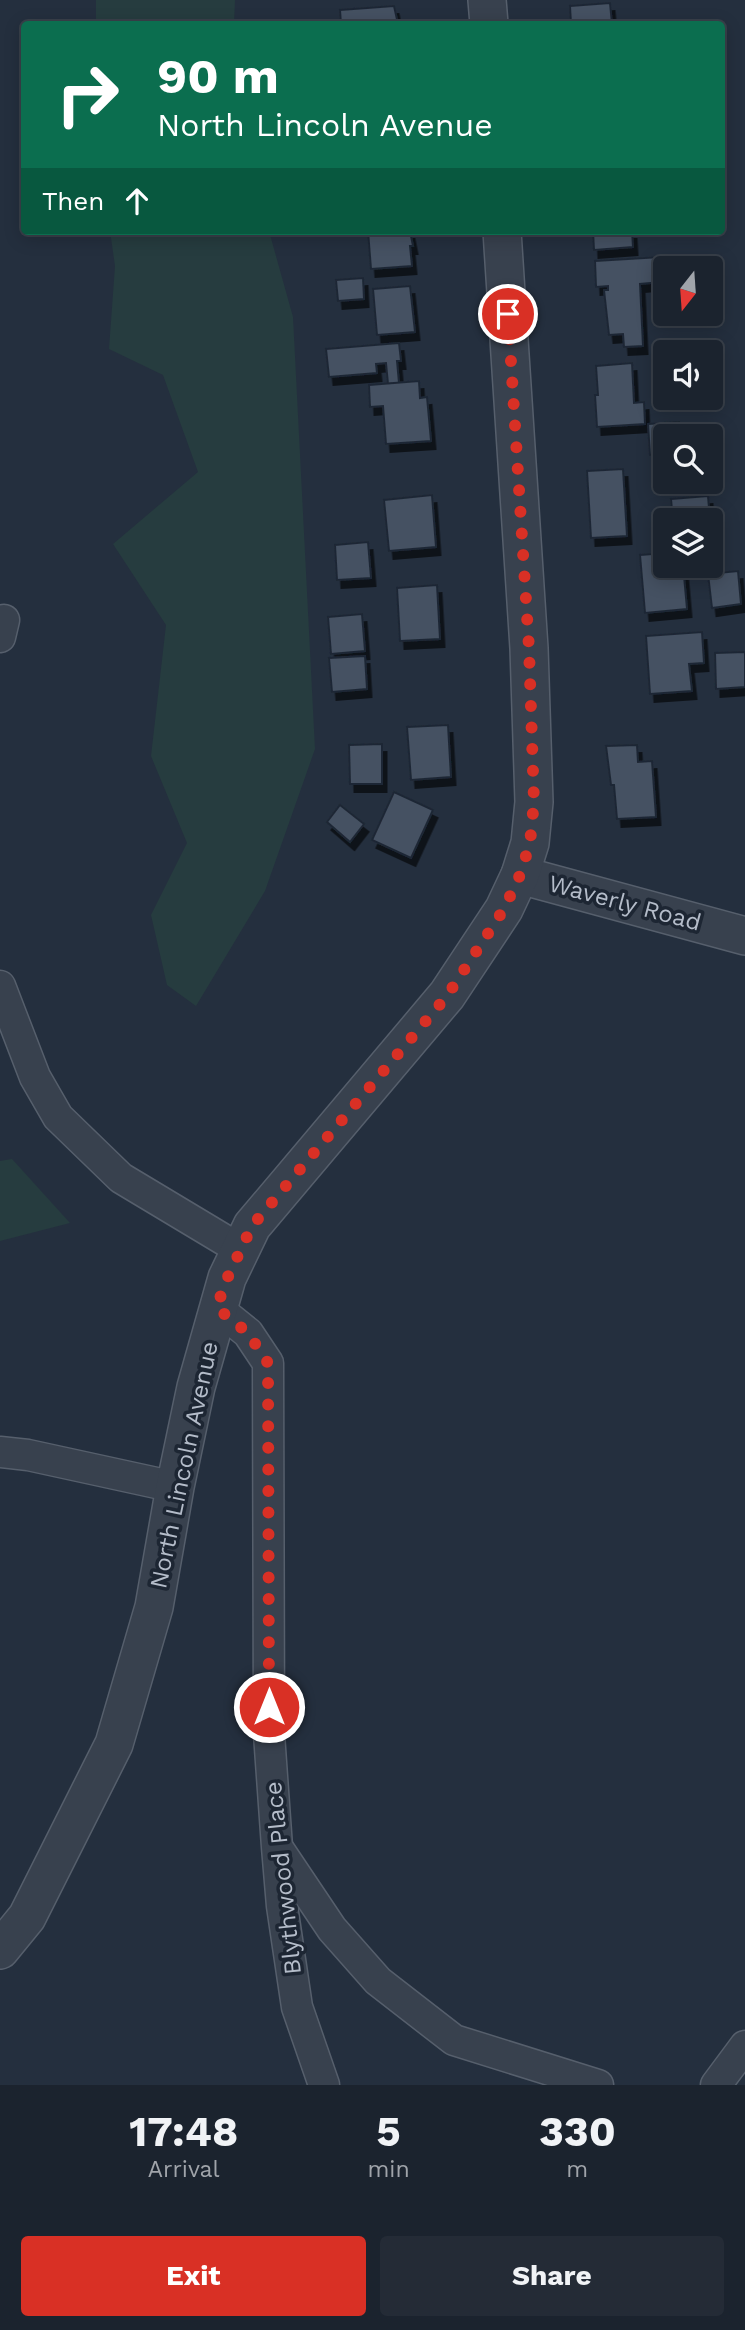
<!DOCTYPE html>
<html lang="en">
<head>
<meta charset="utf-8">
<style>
  body { margin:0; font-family:"Work Sans",sans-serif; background:#242b36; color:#f1f3f6; height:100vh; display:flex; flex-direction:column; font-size:26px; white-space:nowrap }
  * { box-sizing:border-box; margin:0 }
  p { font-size:23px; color:#a0a4aa }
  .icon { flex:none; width:38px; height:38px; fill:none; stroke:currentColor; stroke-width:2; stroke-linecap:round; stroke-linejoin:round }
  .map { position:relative; height:2085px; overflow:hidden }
  .details { display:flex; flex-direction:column; background:#1b232e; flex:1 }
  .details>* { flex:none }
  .hud { position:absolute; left:21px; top:21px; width:704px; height:214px; border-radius:7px; box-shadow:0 4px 18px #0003,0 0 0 2px #39404a; background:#0b6e4f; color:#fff; overflow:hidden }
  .needle { width:46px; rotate:197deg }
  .buttons { position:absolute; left:653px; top:256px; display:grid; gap:14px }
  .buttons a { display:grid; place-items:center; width:70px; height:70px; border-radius:7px; background:#1b232e; box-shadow:0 4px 18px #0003,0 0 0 2px #39404a; font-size:35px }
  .pin { position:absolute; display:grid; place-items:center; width:60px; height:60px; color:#fff; margin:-30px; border:4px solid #fff; border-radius:50%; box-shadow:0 2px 7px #0007 }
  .me { position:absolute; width:77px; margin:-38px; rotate:0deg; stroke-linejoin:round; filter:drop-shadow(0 0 5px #0008) }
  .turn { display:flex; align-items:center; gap:24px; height:147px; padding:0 21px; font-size:32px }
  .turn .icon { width:91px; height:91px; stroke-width:2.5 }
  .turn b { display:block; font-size:49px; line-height:60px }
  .then { display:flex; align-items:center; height:66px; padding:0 21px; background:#0003; gap:14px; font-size:26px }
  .eta { display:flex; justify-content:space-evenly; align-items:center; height:119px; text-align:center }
  .eta b { font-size:42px; font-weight:700; line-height:49px }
  .cta { display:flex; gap:14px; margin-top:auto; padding:14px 21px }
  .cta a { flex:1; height:80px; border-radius:7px; background:#d93025; color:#fff; font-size:28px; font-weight:700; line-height:80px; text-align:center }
  .cta a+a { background:#242b36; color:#f1f3f6 }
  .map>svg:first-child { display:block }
  .green { fill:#263c3f }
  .building { fill:#455162; stroke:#1f2835; stroke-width:2; filter:url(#shadow) }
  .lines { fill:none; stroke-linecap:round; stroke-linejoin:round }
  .minor-casing { stroke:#565f6c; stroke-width:33 }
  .tertiary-casing { stroke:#565f6c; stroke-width:40 }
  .minor { stroke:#38414e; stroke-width:30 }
  .tertiary { stroke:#38414e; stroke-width:37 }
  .route { stroke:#d93025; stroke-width:12; stroke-dasharray:0 21.6 }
  .labels { text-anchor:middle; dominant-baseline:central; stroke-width:7; stroke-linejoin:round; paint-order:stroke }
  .street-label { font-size:24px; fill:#b4bcc9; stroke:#1d2633 }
</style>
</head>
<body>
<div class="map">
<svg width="745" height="2085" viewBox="0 0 745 2085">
  <defs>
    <filter id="shadow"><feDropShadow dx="4.5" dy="8" stdDeviation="0" flood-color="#0009"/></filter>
  </defs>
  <rect width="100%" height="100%" fill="#242f3e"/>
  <g class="green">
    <path d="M96,0H235L234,24H96Z"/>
    <path d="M110,231H269L293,317L315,749L265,891L196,1006L167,985L151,915L187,843L151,756L166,625L113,544L198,472L163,375L109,349L115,266Z"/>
    <path d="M12,1159L70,1223L0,1241V1161Z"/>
  </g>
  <g class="building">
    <path d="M610,3L612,24H571L570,6Z"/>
    <path d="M394,6L398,24H341L340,10Z"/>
    <path d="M368,231H410L413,246H410L412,266L371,269Z"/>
    <path d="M593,231H632L633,247L594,250Z"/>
    <path d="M661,257L662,282L640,284L643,346L624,347L623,334L609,335L604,290H608V286L596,287L595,261Z"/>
    <path d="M363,278L364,299L338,301L336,280Z"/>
    <path d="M410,286L415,332L377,335L373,289Z"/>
    <path d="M399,343L401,361H397L399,383L388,384L386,363L376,364L377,373L329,377L326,349Z"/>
    <path d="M632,363L634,403L644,402L645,424L597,427L595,395H598L596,366Z"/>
    <path d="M419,381L420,398L427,397L431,441L386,444L383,406L370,407L369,385Z"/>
    <path d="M679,422L680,436H665V454L650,455L648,424Z"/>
    <path d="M623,469L627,536L591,538L587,471Z"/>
    <path d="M432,495L436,547L389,551L384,500Z"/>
    <path d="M708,496L710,520H673L671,499Z"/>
    <path d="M368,542L371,578L337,580L335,545Z"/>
    <path d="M665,553V565H683L687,609L645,613L640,555Z"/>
    <path d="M738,571L741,604L712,608L708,574Z"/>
    <path d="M437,585L440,639L400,641L397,588Z"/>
    <path d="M362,614L365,651L331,654L328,617Z"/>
    <path d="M702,632L704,663L689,664L692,691L650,694L646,636Z"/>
    <path d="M745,652V687L716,689L715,653Z"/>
    <path d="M365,656L367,689L332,692L329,658Z"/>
    <path d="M448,725L451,777L411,780L407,727Z"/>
    <path d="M382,744V784H350L349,745Z"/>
    <path d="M637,745L638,762L652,761L656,817L617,819L614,785H611L606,746Z"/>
    <path d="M394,792L433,810L411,858L372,840Z"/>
    <path d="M340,805L364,824L350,842L327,822Z"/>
  </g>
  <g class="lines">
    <defs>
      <g id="minor">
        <path d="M0,637L4,620"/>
        <path d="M0,986L35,1077L58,1117L121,1178L241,1250"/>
        <path d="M217,1308L248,1333L268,1363L269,1734L277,1847L282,1906L297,2007L324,2085"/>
        <path d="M0,1452L28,1455L175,1487"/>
        <path d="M279,1850L332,1929L378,1981L454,2040L598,2085"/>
        <path d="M716,2085L745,2046"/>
      </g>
      <g id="tertiary">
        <path d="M487,0L489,24"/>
        <path d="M520,875L745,936"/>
        <path d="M0,1950L27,1917L114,1744L154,1607L175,1487L196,1387L227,1278L252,1226L447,995L504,909L520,875L530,843L534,802L529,648L502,231"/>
      </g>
    </defs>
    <use href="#minor" class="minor-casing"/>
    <use href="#tertiary" class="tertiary-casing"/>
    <use href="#minor" class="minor"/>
    <use href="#tertiary" class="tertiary"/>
  </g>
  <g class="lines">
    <path class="route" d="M269,1707L268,1363L248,1333L217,1308L224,1285L252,1226L447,996L504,909L520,875L530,843L534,802L529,648L508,314"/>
  </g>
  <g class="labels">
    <g class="street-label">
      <text transform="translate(625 903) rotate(15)">Waverly Road</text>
      <text transform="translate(184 1465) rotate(-78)">North Lincoln Avenue</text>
      <text transform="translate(283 1878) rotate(-96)">Blythwood Place</text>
    </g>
  </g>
</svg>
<div class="buttons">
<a><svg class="needle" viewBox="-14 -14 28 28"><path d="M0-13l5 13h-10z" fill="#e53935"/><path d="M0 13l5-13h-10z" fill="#a0a4aa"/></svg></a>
<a><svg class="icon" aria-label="sound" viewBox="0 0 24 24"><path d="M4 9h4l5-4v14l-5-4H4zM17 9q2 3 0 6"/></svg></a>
<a><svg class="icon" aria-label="search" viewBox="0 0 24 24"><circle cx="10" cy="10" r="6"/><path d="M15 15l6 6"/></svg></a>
<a><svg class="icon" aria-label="layers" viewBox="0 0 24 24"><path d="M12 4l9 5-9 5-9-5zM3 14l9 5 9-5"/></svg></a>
</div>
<div class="pin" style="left:508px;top:314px;background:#d93025"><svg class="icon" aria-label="arrive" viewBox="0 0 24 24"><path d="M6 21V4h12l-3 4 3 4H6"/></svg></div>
<svg class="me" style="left:269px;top:1707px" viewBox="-20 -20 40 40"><circle r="17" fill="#d93025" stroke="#fff" stroke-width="3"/><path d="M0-11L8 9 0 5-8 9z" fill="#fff"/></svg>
<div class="hud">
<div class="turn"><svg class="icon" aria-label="right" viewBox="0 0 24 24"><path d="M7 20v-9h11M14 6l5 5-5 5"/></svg><div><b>90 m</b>North Lincoln Avenue</div></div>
<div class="then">Then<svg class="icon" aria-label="ahead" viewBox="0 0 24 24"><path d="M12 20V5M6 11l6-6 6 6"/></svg></div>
</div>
</div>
<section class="details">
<div class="eta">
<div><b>17:48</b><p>Arrival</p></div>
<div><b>5</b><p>min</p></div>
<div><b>330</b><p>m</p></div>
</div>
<div class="cta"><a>Exit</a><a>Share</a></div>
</section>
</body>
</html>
